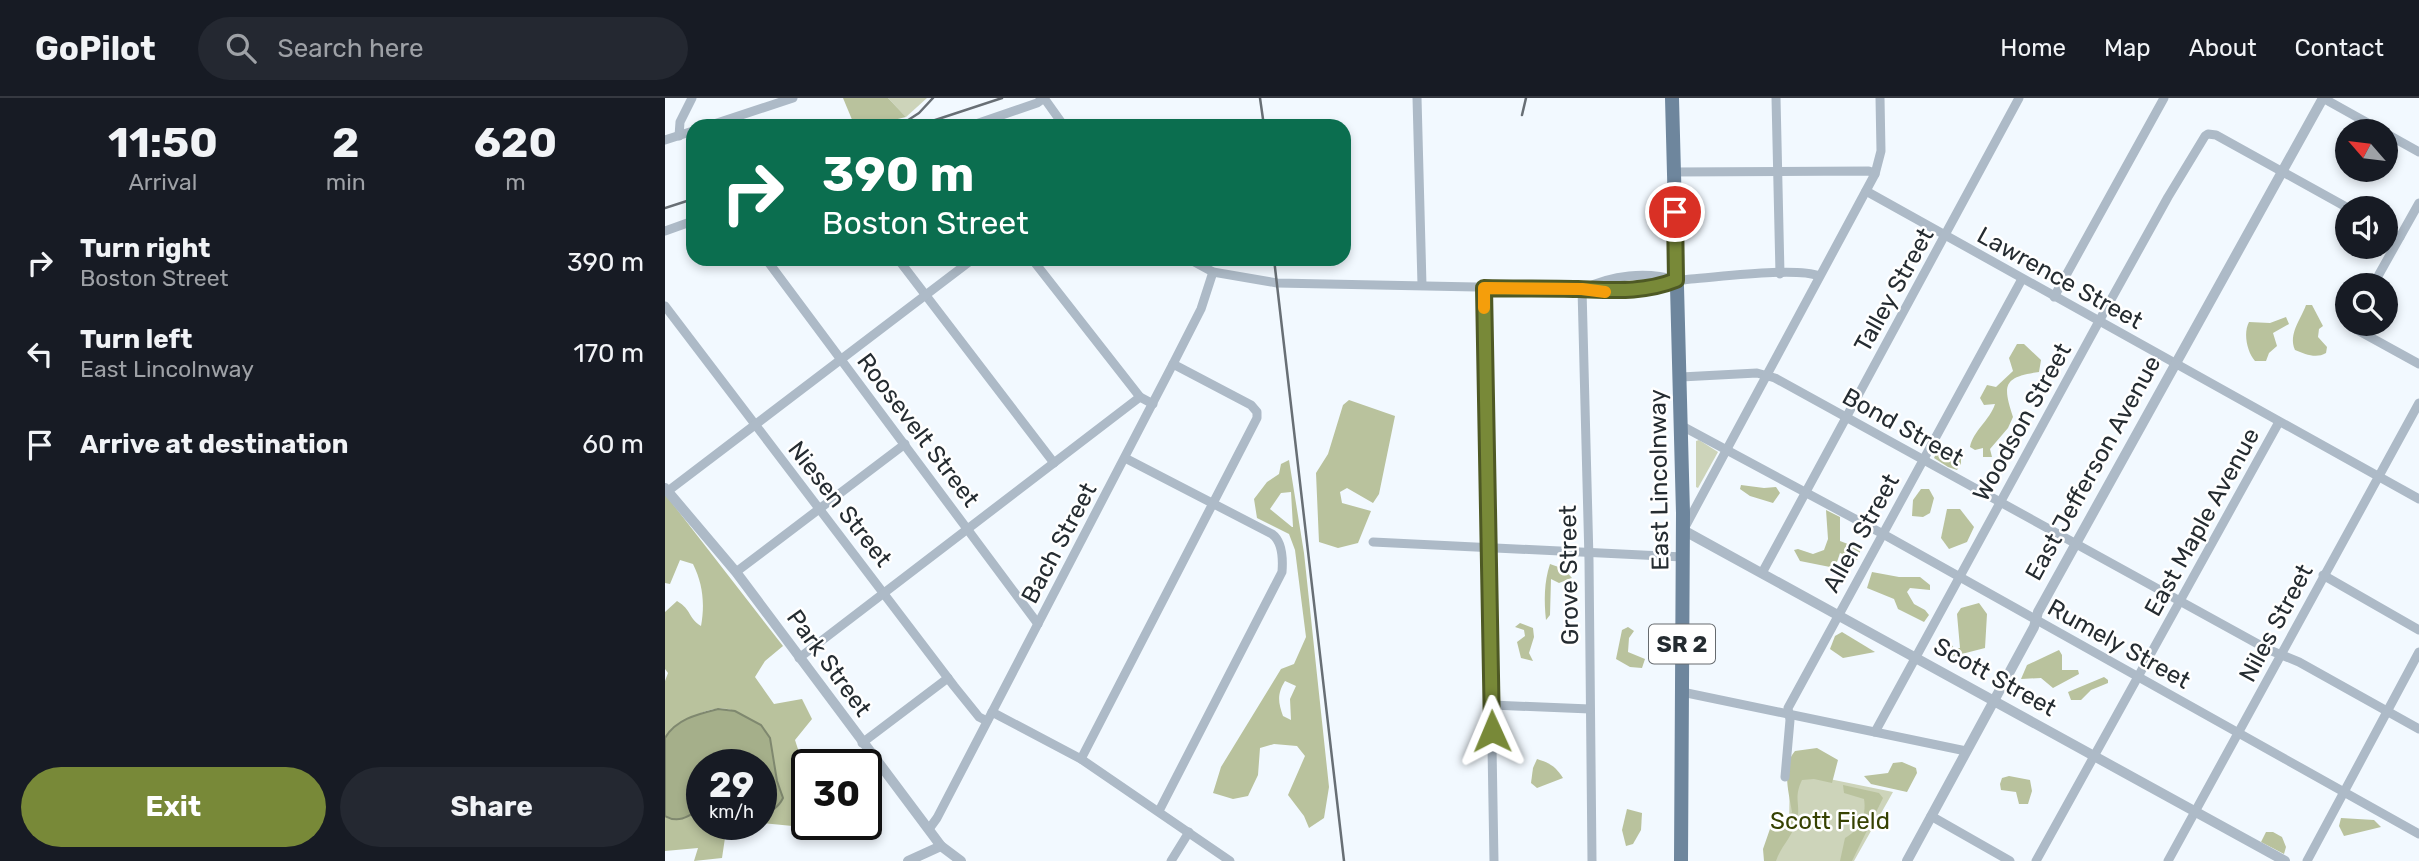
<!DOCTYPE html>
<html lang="en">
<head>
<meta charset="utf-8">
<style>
  body { margin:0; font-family:Rubik,sans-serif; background:#242831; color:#f1f3f6; height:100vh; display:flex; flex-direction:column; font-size:26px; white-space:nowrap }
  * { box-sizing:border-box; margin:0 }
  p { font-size:23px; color:#9ea1a6 }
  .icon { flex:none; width:38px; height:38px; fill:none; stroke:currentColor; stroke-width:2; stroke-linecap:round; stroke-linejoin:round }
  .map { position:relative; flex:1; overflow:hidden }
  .side { display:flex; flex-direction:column; background:#171b24; width:665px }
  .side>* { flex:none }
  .banner { position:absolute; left:21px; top:21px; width:665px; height:147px; border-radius:21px; box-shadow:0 4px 10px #0003; background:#0b6e4f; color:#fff; overflow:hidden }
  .needle { width:46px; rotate:298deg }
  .tools { position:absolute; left:1670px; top:21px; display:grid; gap:14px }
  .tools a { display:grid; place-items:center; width:63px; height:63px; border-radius:50%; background:#171b24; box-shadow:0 4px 10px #0003; font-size:35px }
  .speed { position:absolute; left:21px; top:651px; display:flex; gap:14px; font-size:35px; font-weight:700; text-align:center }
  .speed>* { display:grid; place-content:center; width:91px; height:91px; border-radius:50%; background:#171b24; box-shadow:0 4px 10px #0003; line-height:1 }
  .speed small { font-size:18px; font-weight:400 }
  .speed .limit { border:4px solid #111; border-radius:10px; background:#fff; color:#111 }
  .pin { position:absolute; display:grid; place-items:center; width:60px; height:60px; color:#fff; margin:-30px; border:4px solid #fff; border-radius:50%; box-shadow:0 2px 7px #0007 }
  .me { position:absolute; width:77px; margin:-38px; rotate:359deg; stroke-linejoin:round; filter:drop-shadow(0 0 5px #0008) }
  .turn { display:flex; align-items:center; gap:24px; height:147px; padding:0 21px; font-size:32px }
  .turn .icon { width:91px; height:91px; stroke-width:2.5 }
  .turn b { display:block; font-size:49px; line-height:60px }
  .eta { display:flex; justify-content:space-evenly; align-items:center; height:119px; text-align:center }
  .eta b { font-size:42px; font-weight:700; line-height:49px }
  .cta { display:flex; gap:14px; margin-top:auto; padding:14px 21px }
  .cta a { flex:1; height:80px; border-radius:42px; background:#788938; color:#fff; font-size:28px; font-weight:700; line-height:80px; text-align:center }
  .cta a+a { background:#242831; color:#f1f3f6 }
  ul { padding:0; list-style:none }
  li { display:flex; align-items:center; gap:21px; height:91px; padding:0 21px }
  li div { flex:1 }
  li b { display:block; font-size:26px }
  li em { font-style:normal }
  header { display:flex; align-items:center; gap:42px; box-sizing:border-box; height:98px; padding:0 35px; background:#171b24; border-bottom:2px solid #363941 }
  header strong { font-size:33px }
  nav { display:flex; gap:38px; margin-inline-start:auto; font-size:24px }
  .search { width:490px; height:63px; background:#242831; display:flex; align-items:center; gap:18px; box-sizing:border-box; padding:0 24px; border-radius:38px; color:#9ea1a6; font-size:26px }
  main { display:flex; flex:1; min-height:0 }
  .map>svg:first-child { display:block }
  .green { fill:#cdd4ba }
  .forest { fill:#b9c29d; fill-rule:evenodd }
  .water { fill:#a5af8a; stroke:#7f886f; stroke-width:2 }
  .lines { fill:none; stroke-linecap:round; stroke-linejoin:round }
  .minor { stroke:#adbac7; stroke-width:9 }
  .tertiary { stroke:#adbac7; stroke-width:10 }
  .primary { stroke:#6e869d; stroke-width:14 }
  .rail { stroke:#686f75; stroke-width:2.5 }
  .route-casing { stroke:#4e5924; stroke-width:18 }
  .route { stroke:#788938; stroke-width:12 }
  .slow { stroke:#f59e0b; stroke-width:12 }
  .labels { text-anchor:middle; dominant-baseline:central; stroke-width:5; stroke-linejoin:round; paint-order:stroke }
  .shield { fill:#fff; stroke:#666b6f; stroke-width:2 }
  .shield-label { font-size:23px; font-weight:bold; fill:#252c31 }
  .street-label { font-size:24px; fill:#252c31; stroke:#fff }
  .park-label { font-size:24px; fill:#374202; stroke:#fff }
</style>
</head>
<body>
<header>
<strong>GoPilot</strong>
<div class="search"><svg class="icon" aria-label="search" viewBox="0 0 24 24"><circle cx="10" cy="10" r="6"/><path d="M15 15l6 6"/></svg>Search here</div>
<nav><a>Home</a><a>Map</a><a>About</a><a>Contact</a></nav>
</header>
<main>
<section class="side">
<div class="eta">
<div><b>11:50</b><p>Arrival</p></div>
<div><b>2</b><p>min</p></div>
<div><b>620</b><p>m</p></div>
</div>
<ul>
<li><svg class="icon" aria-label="right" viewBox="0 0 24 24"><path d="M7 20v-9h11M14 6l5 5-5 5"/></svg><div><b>Turn right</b><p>Boston Street</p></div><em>390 m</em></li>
<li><svg class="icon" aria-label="left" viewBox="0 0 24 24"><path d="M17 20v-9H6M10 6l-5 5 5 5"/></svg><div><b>Turn left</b><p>East Lincolnway</p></div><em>170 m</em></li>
<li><svg class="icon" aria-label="arrive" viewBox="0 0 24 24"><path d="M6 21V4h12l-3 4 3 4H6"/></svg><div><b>Arrive at destination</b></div><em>60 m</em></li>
</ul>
<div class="cta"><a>Exit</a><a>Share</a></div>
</section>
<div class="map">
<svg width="1754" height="763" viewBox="0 0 1754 763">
  <rect width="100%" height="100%" fill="#f2f9ff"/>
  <g class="green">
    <path d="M223,0H262L241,19Z"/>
    <path d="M1034,342L1053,354L1033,390L1031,389V343Z"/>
    <path d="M1125,673L1228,694L1189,763H1104L1124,725Z"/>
  </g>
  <g class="forest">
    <path d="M178,0H223L241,19L216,25L188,24Z"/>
    <path d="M1641,207H1647L1658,228L1654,231L1653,239L1662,249L1661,255C1651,261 1640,256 1630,252C1623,236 1636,221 1641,207Z"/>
    <path d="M1621,219L1624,226L1608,235L1612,248L1604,255L1601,263H1590C1582,254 1578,235 1584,224L1605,225Z"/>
    <path d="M1352,246H1359L1376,262L1374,274C1337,279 1338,288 1348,319L1343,330L1325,351L1327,359H1318V350L1310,352L1305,349C1308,333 1325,322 1330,306L1319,307L1315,300L1322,287L1331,289L1348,273L1344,260Z"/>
    <path d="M684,302L730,318L714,396L708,405L682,390L675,394L677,405L706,413L693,445L673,450L654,444L651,375L663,356L678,307Z"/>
    <path d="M1274,349L1296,357V366L1292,372L1283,369L1269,360Z"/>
    <path d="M624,362L639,455L664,689L659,720L644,730L639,718L623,697L640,658L632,648L609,646L595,650L593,677L583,698L568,701L548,695L556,669L616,571L629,566L641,539L630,452L624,436L592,420L589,401L602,384L614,376L616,366ZM626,394L628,429H627L605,411L616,395ZM620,583L631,588L625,601L626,622L618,618C613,604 612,596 620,583Z"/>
    <path d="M1076,387L1099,390L1111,389L1115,395L1108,405L1085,398L1075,391Z"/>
    <path d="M1256,391H1264L1269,400L1265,415L1258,419L1247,418L1248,402Z"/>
    <path d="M0,396L118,548L100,563L90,579L109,606L137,601L147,621L130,642L142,679V726H180L168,732L96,725V714L101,715L115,706L118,700L112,683L105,640C96,633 79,616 70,613C43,603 19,625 0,639V583L3,575L0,571V514L12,503C27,512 23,520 36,528C40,506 38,486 28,466L15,462L5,486L0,485Z"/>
    <path d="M1282,411H1295L1309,429L1302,444L1284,451L1276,440Z"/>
    <path d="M1161,412L1175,419V443L1196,451L1192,462L1175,455L1170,470L1135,463L1129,452L1133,451L1148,456L1159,452L1163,441Z"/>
    <path d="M885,466L899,471L907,480L894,485L886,481L885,517L881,522C879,503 879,484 885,466Z"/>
    <path d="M1207,474L1234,479H1255L1265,487V492L1245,490L1242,494L1249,506L1260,512L1264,517L1259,524L1233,511L1229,501L1202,490Z"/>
    <path d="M1314,505L1322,516L1320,550L1285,559L1279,549L1284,543L1289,550H1295L1292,516L1296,510Z"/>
    <path d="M855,525L868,530L869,539L864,555L868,563L856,560L852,544L860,538L859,532L850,529Z"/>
    <path d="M963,529L969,533L964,540L963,554L980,561L977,570L965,569L951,561L957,532Z"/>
    <path d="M1177,534L1210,554L1178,560L1165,551L1170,538Z"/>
    <path d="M1394,552L1397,557V572H1413L1414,576L1388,590L1376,580L1356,581L1362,567Z"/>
    <path d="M1439,579L1443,582V585L1426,592L1416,602H1406L1403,594Z"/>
    <path d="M1152,650L1173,662L1167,685L1149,681L1137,682C1128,701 1136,706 1132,722C1128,738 1116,748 1111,763H1099L1098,751L1106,728L1119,723L1127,714C1124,695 1116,669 1130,653Z"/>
    <path d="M872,661C885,665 891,669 898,680L872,690L866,685L868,670Z"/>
    <path d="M1237,664L1251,670L1252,675L1242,694L1206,686L1199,678L1223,675L1228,665Z"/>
    <path d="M1344,678L1365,682L1367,693L1363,706H1354L1351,694L1336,692L1335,686L1337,680Z"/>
    <path d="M1178,687L1214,695L1218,700L1187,763H1175L1180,740C1194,732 1202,718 1199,701L1179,695Z"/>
    <path d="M37,710V726H91L61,733L57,760L29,763L33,750L0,753V718C13,725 25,718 37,710Z"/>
    <path d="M962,711L977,715L976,732L968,746L961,748L957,732Z"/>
    <path d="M1676,720L1709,722L1716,729L1679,738L1674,728Z"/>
    <path d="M1601,734H1608L1617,739L1621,749L1619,756L1596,744Z"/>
  </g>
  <path class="water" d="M53,611L70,613L96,627L105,640L112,683L118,700C114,708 106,716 96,714V667H37V710C24,718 14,726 0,718V640C11,621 33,616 53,611Z"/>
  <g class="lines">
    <g class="minor">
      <path d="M379,0L399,28"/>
      <path d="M752,0L757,187"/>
      <path d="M1111,0L1115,176"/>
      <path d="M1658,0L1717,33"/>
      <path d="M43,28L128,0"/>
      <path d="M305,28L372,5L379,0"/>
      <path d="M1720,35L1754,54"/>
      <path d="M14,38L15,24L27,0"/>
      <path d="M0,42L28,33"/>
      <path d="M1009,74L1204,73L1210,76"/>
      <path d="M1201,93L1754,401"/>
      <path d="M1720,131L1735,139"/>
      <path d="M0,133L28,123"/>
      <path d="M101,161L373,526"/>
      <path d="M233,161L389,365"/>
      <path d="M367,161L475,299L488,306"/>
      <path d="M524,161L548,174L612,185L917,191C941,194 970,195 994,189C1005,186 1014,182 1026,181C1055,179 1131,169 1154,178"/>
      <path d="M1708,187L1754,105"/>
      <path d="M819,190L829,763"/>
      <path d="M917,191L924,462L927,763"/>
      <path d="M918,191C947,177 981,173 1011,182"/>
      <path d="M1389,199L1499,0"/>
      <path d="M0,208L289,588L314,619L322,623"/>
      <path d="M1686,226L1685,228L1754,266"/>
      <path d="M1016,279L1092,275L1110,280L1602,551L1634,564L1754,631"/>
      <path d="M1017,328L1218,436L1754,736"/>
      <path d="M460,360L607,436C618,444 618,461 617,474L494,713"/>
      <path d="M3,393L308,161"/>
      <path d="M1020,429L1210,76L1216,53L1215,0"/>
      <path d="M708,444L1018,459"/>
      <path d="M71,474L240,346"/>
      <path d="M1097,475L1354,0"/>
      <path d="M1658,477L1754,532"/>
      <path d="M134,560L475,299"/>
      <path d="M1017,594L1301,653"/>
      <path d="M827,607L925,611"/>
      <path d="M327,614L416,661L565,763"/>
      <path d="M1210,634L1438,216L1503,99L1540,38L1543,36L1551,37L1683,110"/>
      <path d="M197,645L283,580"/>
      <path d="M416,661L592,320V314L586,307L508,266"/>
      <path d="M1120,679L1125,622L1123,610L1357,181"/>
      <path d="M1266,718L1345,763"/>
      <path d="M264,731L272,720L508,266L536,211L548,174"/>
      <path d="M506,763L524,734"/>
      <path d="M1371,763L1614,324"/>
      <path d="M1503,763L1754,305"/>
      <path d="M1642,763L1754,554"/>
    </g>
    <g class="tertiary">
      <path d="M0,390L71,474L276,748L296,763"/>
      <path d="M1018,432L1620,763"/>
      <path d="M243,763L276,748"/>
      <path d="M1242,763L1369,529L1373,514L1658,0"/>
    </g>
    <path class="primary" d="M1007,0L1018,415L1016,763"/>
    <g class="rail">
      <path d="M595,0L599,28"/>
      <path d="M857,17L861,0"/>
      <path d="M234,28L254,15L268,0"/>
      <path d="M252,28L337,0"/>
      <path d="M0,110L28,101"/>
      <path d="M609,161L679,763"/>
    </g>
  </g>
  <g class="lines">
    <defs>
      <path id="route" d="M827,633L819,190C850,191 882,190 913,191C947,192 979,195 1011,182L1010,114"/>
    </defs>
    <use href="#route" class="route-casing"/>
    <use href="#route" class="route"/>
    <path class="slow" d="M819,210V190L917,191L940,194"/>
  </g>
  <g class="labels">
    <rect class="shield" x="984" y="526.5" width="66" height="39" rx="5"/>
    <g class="shield-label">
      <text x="1017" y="546">SR 2</text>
    </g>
    <g class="street-label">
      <text transform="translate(1395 180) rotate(29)">Lawrence Street</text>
      <text transform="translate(1229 192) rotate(-61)">Talley Street</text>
      <text transform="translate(1357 324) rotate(-61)">Woodson Street</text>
      <text transform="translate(1238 329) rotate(29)">Bond Street</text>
      <text transform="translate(253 332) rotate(53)">Roosevelt Street</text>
      <text transform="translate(1428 370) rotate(-61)">East Jefferson Avenue</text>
      <text transform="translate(994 382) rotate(-91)">East Lincolnway</text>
      <text transform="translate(175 406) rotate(52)">Niesen Street</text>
      <text transform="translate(1537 424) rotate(-61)">East Maple Avenue</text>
      <text transform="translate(1196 435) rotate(-61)">Allen Street</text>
      <text transform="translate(394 445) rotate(-62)">Bach Street</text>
      <text transform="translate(904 477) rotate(-91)">Grove Street</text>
      <text transform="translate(1611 525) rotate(-62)">Niles Street</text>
      <text transform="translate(1454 546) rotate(29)">Rumely Street</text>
      <text transform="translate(164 565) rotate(54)">Park Street</text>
      <text transform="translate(1330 579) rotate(29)">Scott Street</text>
    </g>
    <g class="park-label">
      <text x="1165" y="723">Scott Field</text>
    </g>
  </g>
</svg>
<div class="tools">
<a><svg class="needle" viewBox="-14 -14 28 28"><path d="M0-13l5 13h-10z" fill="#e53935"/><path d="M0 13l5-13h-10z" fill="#9ea1a6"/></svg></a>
<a><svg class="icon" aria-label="sound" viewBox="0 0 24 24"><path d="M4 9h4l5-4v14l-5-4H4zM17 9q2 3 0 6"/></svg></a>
<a><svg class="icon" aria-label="search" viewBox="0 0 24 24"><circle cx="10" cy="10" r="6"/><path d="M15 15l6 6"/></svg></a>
</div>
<div class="speed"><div>29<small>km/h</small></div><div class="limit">30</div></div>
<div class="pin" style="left:1010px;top:114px;background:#d93025"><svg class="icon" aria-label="arrive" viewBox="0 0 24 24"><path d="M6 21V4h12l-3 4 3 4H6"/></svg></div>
<svg class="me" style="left:827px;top:633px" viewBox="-20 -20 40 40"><path d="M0-17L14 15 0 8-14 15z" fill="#788938" stroke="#fff" stroke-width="4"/></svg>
<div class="banner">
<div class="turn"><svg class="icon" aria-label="right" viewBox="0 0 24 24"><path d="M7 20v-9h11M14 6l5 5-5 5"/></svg><div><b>390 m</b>Boston Street</div></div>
</div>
</div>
</main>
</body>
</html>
